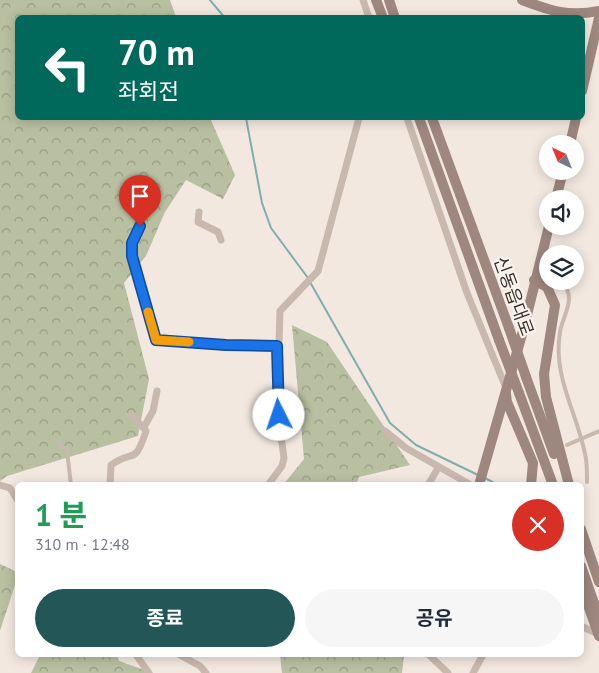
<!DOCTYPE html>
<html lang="ko">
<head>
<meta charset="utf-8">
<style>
  body { margin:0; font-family:"PT Sans","Noto Sans KR",sans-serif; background:#f6f6f7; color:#1f2937; height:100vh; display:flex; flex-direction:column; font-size:19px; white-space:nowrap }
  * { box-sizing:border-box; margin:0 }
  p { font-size:16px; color:#747a83 }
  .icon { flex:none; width:28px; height:28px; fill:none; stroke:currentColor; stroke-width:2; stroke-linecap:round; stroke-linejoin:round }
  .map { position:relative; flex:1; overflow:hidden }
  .side { position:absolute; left:15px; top:482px; width:569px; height:175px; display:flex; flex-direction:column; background:#fff; border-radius:8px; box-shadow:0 2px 12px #0003 }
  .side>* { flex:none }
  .banner { position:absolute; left:15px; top:15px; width:570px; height:105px; border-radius:8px; box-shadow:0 2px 12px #0003; background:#00695c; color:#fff; overflow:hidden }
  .needle { width:32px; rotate:317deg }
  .fabs { position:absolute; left:539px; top:135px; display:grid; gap:10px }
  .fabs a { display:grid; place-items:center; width:45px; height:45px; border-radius:50%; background:#fff; box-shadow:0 2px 12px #0003; font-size:25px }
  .pin { position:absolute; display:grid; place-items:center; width:42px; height:42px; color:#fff; margin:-51px -21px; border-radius:50% 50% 50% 0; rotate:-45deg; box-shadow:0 0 5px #0007 }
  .pin .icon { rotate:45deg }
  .me { position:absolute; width:55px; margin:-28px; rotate:356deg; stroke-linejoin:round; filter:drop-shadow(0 0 4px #0008) }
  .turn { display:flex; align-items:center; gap:18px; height:105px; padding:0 20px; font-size:22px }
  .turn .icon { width:65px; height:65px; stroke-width:2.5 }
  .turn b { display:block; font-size:35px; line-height:42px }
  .round { display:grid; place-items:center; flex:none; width:52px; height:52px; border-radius:26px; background:#f6f6f7 }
  .head { display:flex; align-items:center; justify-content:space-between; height:85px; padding:0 20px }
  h1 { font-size:30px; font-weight:700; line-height:38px; color:#1e9e55 }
  .button { display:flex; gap:10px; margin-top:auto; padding:10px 20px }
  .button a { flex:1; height:58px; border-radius:30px; background:#235757; color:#fff; font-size:20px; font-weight:700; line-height:58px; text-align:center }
  .button a+a { background:#f6f6f7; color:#1f2937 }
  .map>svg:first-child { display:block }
  .forest { fill:url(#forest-crowns) }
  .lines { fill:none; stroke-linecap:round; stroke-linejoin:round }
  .stream { stroke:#81adac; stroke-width:2 }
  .lane { stroke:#c9b8ad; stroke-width:4 }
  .street { stroke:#c9b8ad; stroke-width:7 }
  .secondary { stroke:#9d877e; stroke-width:10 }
  .secondary-bridge { stroke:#9d877e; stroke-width:10 }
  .route-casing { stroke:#114b97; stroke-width:12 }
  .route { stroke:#1a73e8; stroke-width:9 }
  .slow { stroke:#f59e0b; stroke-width:9 }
  .labels { text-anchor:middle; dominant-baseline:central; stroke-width:4.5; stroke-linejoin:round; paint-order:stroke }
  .street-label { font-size:18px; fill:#382e2b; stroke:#f9f3ed }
</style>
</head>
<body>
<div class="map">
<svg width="599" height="673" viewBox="0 0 599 673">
  <defs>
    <pattern id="forest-crowns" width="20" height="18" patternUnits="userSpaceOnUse" patternTransform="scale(1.25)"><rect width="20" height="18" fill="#b8c0a1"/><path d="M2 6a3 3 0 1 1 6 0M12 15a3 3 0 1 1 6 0" fill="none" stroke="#979c83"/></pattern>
  </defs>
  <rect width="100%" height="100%" fill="#f2e8e0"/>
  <g class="forest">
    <path d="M0,0H170L176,17L18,18V118H210L235,175L223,199L186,180L165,212L146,256L124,283L149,379L138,436L7,476L0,481Z"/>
    <path d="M292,325L327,342L410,465L359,477L356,485H283L304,459Z"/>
    <path d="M0,564L17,572L18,576L0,631Z"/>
    <path d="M40,655H117L119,661L153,673H31Z"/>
    <path d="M280,655H404L402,673H282Z"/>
  </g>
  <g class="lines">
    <g class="stream">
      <path d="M210,0L225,18"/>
      <path d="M246,118L262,203L271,228L308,278"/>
      <path d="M310,282L390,423L416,445L478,475"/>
      <path d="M485,478L498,485"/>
    </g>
    <g class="lane">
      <path d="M147,229L138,228L132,243V256L156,340L226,345L277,346"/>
      <path d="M561,281C578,298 563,314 560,332C552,377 579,416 586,459C587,466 587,474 587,482"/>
      <path d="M59,443L67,451L71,485"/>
      <path d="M567,445L599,431"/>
    </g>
    <g class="street">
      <path d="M363,0L369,18"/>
      <path d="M407,118L467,293L506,388"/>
      <path d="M199,212L198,222L218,232L221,240"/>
      <path d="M144,427L153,411L157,391"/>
      <path d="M385,431L406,448L471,485"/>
      <path d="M0,485L10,488L18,501"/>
      <path d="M110,485L111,465C135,448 134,467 146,431L132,415"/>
      <path d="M268,485L282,466L284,458L277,407L280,311L318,271L359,118"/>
      <path d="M428,485L438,468"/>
      <path d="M581,626L598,634"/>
      <path d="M136,655L149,673"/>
      <path d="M180,655L200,666L206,673"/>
      <path d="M429,655L448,673"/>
      <path d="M473,673L483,655"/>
    </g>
    <g class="secondary">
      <path d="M376,0L383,18"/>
      <path d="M389,0L395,18"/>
      <path d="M522,0C551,11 569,17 599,11"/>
      <path d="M582,91L599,18"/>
      <path d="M419,118L499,340"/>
      <path d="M432,118L509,328"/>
      <path d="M570,144L576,118"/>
      <path d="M556,199L563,171"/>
      <path d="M534,280L547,287L555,305L544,374L546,397L569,485"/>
      <path d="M526,377L554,454"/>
      <path d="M519,393L553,485"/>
      <path d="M506,394L507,402L533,463L531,485"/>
      <path d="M479,485L523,331L549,226"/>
      <path d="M581,529L599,582"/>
      <path d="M581,566L599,617"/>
      <path d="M581,585L599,636"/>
    </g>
    <g class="secondary-bridge">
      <path d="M509,328L526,377"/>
      <path d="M499,340L519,393"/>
    </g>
  </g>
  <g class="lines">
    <defs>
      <path id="route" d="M140,226L132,243V256L156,340L226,345L277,346L279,415"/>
    </defs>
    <use href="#route" class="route-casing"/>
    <use href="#route" class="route"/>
    <path class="slow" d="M148,312L156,340L189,342"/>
  </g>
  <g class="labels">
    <g class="street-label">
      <text transform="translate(514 296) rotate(70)">신동읍대로</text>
    </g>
  </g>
</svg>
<div class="fabs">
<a><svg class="needle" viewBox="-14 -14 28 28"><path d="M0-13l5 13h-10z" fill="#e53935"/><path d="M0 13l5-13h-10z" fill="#747a83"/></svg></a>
<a><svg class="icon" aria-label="sound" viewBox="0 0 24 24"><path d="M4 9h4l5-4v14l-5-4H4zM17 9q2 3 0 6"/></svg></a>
<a><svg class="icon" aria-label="layers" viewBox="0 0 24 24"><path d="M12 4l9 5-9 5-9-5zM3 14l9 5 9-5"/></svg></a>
</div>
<div class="pin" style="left:140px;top:226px;background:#d93025"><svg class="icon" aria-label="arrive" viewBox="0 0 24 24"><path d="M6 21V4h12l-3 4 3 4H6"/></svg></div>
<svg class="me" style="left:279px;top:415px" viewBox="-20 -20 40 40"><circle r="19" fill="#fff"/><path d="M0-13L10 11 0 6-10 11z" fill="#1a73e8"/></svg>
<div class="banner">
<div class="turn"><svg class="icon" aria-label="left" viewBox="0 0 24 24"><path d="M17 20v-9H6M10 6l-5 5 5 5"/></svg><div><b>70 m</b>좌회전</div></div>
</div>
<section class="side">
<div class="head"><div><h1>1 분</h1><p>310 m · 12:48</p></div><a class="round" style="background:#d93025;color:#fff"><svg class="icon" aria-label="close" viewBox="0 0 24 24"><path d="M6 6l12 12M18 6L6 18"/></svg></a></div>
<div class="button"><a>종료</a><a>공유</a></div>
</section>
</div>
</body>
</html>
